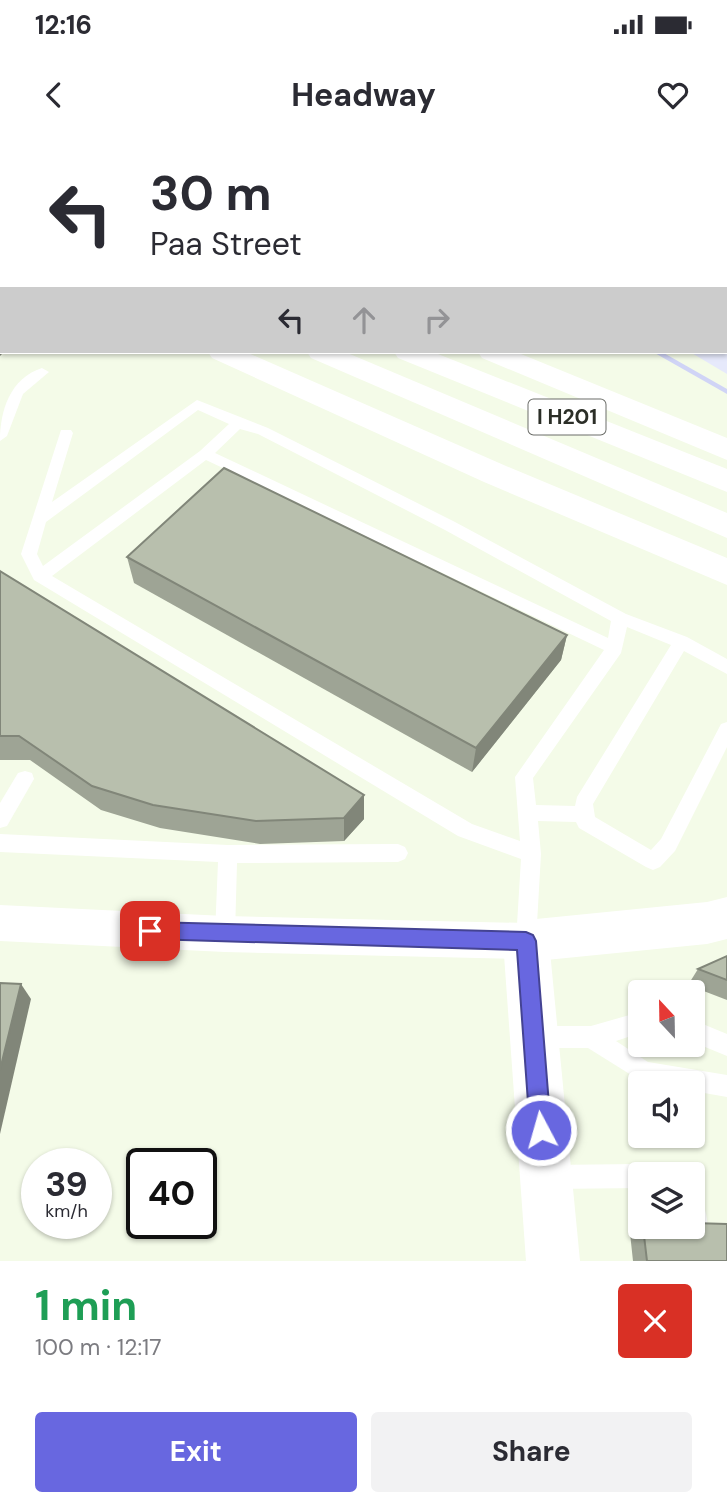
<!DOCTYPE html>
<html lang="en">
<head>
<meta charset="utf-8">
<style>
  body { margin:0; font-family:"DM Sans",sans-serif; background:#f2f2f3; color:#2b2b33; height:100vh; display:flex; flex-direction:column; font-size:26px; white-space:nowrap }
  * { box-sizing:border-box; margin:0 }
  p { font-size:23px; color:#7c7c81 }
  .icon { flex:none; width:38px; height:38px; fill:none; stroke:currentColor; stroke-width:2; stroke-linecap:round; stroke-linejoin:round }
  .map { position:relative; height:1121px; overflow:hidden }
  .panel { display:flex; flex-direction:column; background:#fff; flex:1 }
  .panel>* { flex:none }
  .banner { position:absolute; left:0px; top:0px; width:728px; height:214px; box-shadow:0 2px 5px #0004; background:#fff; color:#2b2b33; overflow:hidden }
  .needle { width:46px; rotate:338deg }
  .fabs { position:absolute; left:628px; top:840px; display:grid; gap:14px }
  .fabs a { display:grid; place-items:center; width:77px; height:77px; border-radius:7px; background:#fff; box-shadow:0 2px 5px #0004; font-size:35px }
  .speed { position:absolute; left:21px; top:1008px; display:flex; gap:14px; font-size:35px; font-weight:700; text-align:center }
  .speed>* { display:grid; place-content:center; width:91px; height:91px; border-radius:50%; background:#fff; box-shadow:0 2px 5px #0004; line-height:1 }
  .speed small { font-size:18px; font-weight:400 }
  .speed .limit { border:4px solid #111; border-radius:10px; background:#fff; color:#111 }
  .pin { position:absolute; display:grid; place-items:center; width:60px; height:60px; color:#fff; margin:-30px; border-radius:14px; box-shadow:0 4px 10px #0006 }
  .me { position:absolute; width:77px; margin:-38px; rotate:354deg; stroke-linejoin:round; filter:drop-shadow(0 0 5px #0008) }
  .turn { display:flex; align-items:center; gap:24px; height:147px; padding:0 35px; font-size:32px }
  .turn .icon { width:91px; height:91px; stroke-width:2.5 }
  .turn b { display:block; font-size:49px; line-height:60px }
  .lanes { display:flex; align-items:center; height:66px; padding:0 35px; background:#0003; justify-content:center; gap:35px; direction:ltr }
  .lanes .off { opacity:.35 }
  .round { display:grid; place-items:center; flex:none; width:74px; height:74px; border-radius:7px; background:#f2f2f3 }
  .summary { display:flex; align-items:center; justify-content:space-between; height:119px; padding:0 35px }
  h1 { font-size:42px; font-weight:700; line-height:52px; color:#1e9e55 }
  .action { display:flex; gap:14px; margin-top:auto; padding:14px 35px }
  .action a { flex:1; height:80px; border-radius:7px; background:#6867e0; color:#fff; font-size:28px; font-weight:700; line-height:80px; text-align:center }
  .action a+a { background:#f2f2f3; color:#2b2b33 }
  .status { display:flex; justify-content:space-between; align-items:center; height:49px; padding:0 35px; background:#fff; direction:ltr }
  .status svg { height:19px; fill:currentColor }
  header { display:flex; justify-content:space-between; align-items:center; height:91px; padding:0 35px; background:#fff; font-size:32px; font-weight:700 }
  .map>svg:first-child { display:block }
  .green { fill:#e6e9fb }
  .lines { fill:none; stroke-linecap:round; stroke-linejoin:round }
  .stream { fill:#d0d4f6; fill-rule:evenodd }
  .lane { fill:#fff; fill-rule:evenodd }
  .street { fill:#fff; fill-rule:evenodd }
  .secondary { fill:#fff; fill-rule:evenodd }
  .highway { fill:#fff; fill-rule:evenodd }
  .wall { fill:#9ea495 }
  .shaded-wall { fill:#818679 }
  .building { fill:#b8bfad; stroke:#818679; stroke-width:2 }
  .route { fill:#6867e0; stroke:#444392; stroke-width:2 }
  .labels { text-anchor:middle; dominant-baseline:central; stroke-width:7; stroke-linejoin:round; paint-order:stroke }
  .shield { fill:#fff; stroke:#6b6d68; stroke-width:2 }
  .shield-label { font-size:21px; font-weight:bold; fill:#2b2e27 }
</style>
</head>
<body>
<div class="status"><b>12:16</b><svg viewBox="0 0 49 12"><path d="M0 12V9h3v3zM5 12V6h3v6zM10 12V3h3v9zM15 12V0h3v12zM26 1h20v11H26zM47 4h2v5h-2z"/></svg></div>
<header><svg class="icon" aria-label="back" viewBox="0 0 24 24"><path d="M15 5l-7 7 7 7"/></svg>Headway<svg class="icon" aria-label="heart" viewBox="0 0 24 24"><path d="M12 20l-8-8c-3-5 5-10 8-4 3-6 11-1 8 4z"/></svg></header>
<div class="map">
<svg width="727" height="1121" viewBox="0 0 727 1121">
  <rect width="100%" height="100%" fill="#f4fbe8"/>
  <path class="green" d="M232,0H727V234L690,212H726V2Z"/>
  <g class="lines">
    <g class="stream">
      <path d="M192,0H199L202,2H194Z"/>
      <path d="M653,212H662L727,249V254Z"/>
    </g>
    <g class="lane">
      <path d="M42,228L49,232L23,254L7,296L0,301C0,271 10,238 42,228Z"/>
      <path d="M197,260L268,288L455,382L626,474L687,497L727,519V534L684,511L593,664L595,677L651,710L661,699L721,584L727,582V607L675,711L660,727L653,730L646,727L579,688L576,682L538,681L541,714L536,801L533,808L526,811L519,808L516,801L521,719L458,696L34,440L21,414L61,290H71L73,293L52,362ZM198,270L229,284L200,311L43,426L37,414L46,382ZM240,289L258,294L445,390L611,481L608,498L215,313ZM206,320L604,510L515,637L520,701L472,684L52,436ZM627,487L671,505L577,657L575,666L536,665L533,638L621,513Z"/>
      <path d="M25,631L32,633L34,639L7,686L0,688V663L18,633Z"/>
      <path d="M0,694L228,705L398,704L405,707L408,713L405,719L398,722L237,723L235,794L232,801L225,804L218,801L215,794L218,722L0,712Z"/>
      <path d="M640,872V893L616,901L648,922L727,935V957L693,951V943H644L588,908H534L526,905L523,897L526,889L534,886H591Z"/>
      <path d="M693,880L727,894V916L693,902Z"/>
      <path d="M640,1024L648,1028L651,1034H640V1048L550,1049L542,1045L538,1037L542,1029L550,1025Z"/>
      <path d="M693,1055L701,1059C707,1072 710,1088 705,1102L696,1105L687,1102L683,1087H693Z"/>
    </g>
    <path class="street" d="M0,765L225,776L526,783L540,788L546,801L540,814L526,819L225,812L0,801Z"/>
    <path class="secondary" d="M526,780L542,786L549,801L580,1121H526L503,801L510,786Z"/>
    <g class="highway">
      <path d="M31,0H55L56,2H32Z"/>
      <rect x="0" y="38" width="2" height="14"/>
      <rect x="0" y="69" width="2" height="15"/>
      <path d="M0,111L2,112V128L0,127Z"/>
      <path d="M208,212H246L506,326L727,418V445L484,342L212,218Z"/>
      <path d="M307,212H345L727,373V398L311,218Z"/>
      <path d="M394,212H433L727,329V352L398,218Z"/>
      <path d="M478,212H516L727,298V320L482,218Z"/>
      <path d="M727,757V799L707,804L526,822L510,816L503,801L510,786L526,780L707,762Z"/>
    </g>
  </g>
  <g class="wall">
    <path d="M127,417L567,495L561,520L472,632L134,443Z"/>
    <path d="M0,431L364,679L344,701L260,704L160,688L101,670L30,620H0Z"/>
    <path d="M727,816V860L688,845L698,829Z"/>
    <path d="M640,1083V1087H693L727,1121H633L630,1093Z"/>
  </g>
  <g class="shaded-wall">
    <path d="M2,186V212H4L0,216V188Z"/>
    <path d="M567,495L561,520L472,632L476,608Z"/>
    <path d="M364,655V679L344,701V678Z"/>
    <path d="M21,844L31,859L0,994V930Z"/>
  </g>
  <g class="building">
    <path d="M0,159L2,160V186L0,188Z"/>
    <path d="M224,328L567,495L476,608L127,417Z"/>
    <path d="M0,431L364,655L344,678L256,681L153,665L92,646L19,596H0Z"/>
    <path d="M727,816V840L698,829Z"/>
    <path d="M0,843L21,844L0,930Z"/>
    <path d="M693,1083L727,1084V1121H647L643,1087H693Z"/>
  </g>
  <path class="route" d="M150,782L526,792L533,795L536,801L551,990L548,998L541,1001L534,998L530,990L517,810L150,799L144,797L141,791L144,785Z"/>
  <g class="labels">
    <rect class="shield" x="528.5" y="259.5" width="77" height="35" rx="5"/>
    <g class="shield-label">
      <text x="567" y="277">I H201</text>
    </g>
  </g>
</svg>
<div class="fabs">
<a><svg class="needle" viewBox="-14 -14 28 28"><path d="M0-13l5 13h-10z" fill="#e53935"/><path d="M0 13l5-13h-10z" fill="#7c7c81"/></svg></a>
<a><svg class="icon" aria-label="sound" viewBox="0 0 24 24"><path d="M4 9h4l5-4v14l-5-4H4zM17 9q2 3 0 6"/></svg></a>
<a><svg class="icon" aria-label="layers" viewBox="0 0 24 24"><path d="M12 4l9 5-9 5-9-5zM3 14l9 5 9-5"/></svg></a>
</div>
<div class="speed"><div>39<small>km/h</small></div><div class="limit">40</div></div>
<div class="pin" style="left:150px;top:791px;background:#d93025"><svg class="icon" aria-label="arrive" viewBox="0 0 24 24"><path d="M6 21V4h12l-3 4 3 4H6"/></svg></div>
<svg class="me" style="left:541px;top:990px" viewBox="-20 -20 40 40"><circle r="17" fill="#6867e0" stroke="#fff" stroke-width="3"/><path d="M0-11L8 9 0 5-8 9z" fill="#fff"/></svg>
<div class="banner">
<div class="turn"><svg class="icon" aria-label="left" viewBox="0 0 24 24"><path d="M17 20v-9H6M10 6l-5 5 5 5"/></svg><div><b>30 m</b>Paa Street</div></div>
<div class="lanes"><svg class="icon" aria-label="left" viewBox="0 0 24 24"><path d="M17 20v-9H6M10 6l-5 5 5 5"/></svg><svg class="icon off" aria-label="ahead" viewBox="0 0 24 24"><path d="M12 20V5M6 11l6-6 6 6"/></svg><svg class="icon off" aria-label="right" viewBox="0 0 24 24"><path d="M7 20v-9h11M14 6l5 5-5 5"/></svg></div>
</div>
</div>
<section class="panel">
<div class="summary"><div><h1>1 min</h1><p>100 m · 12:17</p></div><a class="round" style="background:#d93025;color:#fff"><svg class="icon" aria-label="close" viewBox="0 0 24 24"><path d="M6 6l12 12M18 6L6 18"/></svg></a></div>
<div class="action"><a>Exit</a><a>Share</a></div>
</section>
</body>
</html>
